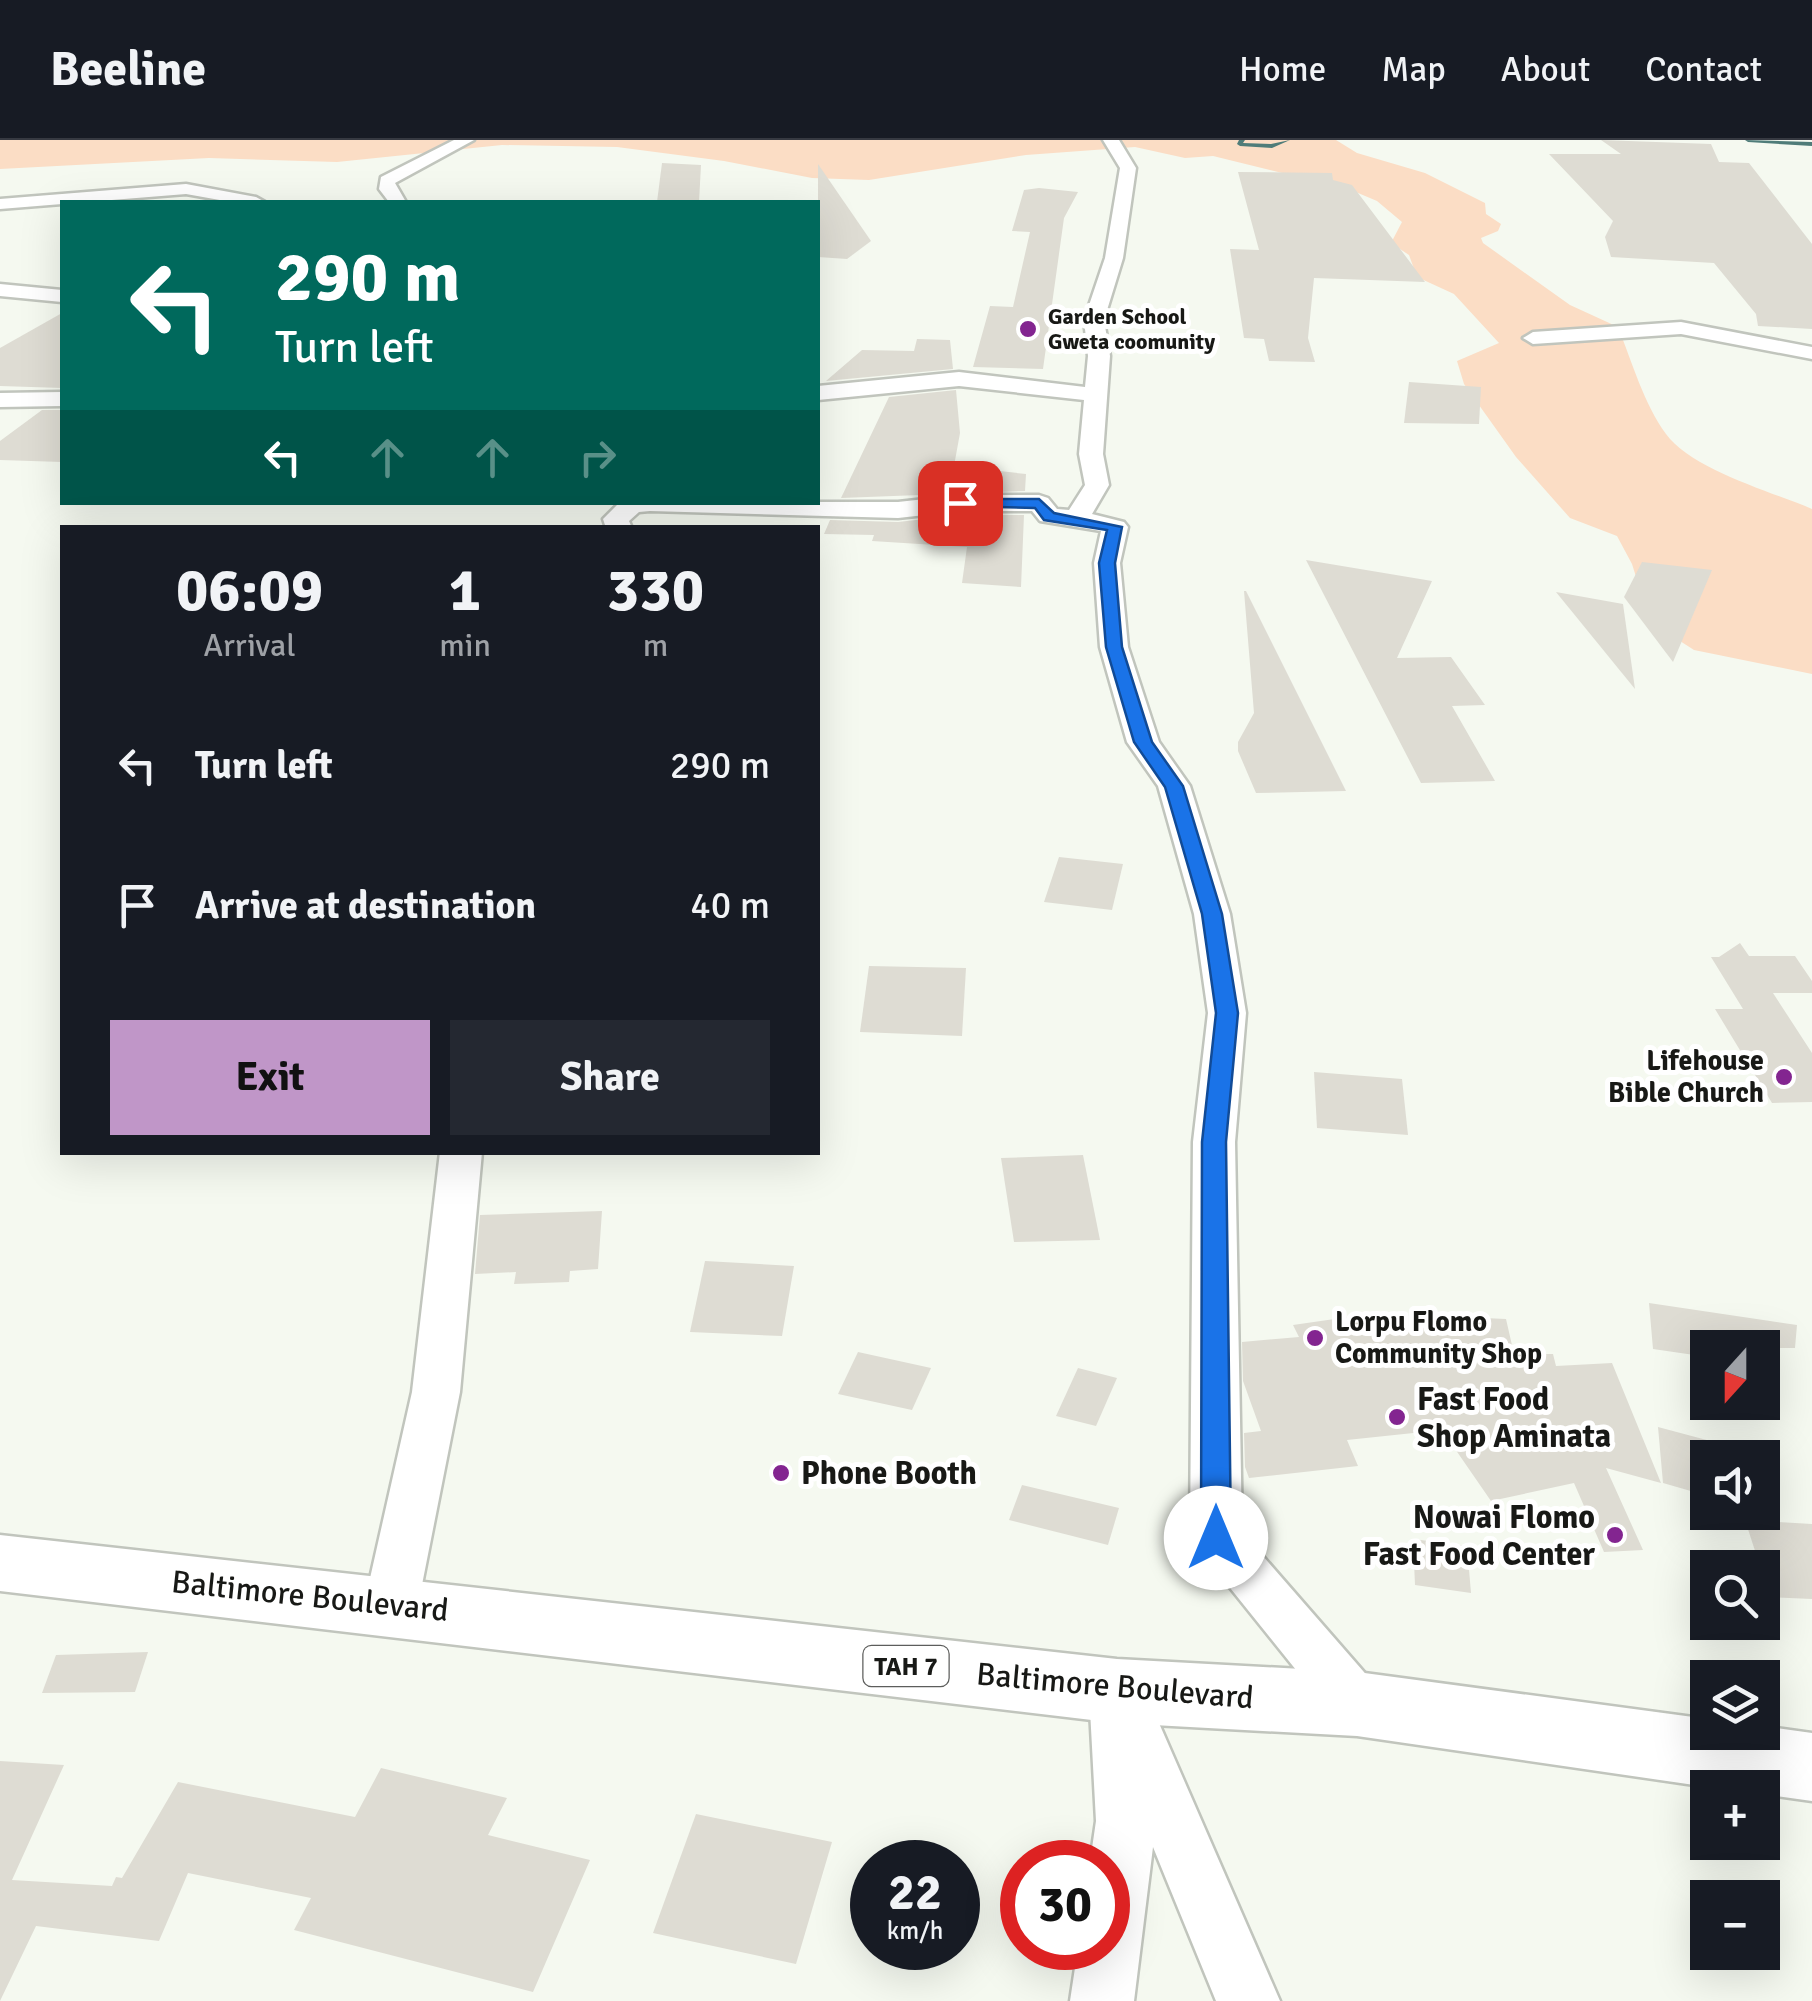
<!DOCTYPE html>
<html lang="en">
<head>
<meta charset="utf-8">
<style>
  body { margin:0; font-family:Signika,sans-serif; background:#242831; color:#f1f3f6; height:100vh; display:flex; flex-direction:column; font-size:38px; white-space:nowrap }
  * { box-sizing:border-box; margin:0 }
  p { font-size:32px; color:#9ea1a6 }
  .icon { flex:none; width:55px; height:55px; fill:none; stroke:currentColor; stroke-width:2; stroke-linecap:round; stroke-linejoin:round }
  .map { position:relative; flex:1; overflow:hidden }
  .drawer { position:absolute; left:60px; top:385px; width:760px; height:630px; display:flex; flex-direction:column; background:#171b24; border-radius:0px; box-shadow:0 10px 40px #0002 }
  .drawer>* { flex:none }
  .banner { position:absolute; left:60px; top:60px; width:760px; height:305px; border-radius:0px; box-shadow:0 10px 40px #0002; background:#00695c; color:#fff; overflow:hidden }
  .needle { width:65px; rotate:201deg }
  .fabs { position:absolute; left:1690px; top:1190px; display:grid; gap:20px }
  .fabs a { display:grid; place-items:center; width:90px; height:90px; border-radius:0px; background:#171b24; box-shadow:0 10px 40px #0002; font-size:50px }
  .speed { position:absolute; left:850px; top:1700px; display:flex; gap:20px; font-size:50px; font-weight:700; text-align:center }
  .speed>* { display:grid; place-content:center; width:130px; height:130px; border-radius:50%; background:#171b24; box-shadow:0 10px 40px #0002; line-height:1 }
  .speed small { font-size:25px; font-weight:400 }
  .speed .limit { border:15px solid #d22; background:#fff; color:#111 }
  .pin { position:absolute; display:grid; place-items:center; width:85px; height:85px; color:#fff; margin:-42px; border-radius:20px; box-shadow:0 5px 15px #0006 }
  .me { position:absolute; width:110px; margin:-55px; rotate:0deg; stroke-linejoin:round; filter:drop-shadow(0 0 8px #0008) }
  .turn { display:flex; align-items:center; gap:35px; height:210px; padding:0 50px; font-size:45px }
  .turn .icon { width:130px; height:130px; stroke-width:2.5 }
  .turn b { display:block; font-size:70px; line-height:85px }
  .lanes { display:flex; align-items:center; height:95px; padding:0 50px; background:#0003; justify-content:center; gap:50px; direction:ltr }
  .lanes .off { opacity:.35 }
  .eta { display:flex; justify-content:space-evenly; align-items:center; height:170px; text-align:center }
  .eta b { font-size:60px; font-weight:700; line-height:70px }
  .cta { display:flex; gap:20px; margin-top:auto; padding:20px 50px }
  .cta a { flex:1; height:115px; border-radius:0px; background:#c096c8; color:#111; font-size:40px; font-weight:700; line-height:115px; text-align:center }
  .cta a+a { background:#242831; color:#f1f3f6 }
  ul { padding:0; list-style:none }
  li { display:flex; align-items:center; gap:30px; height:140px; padding:0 50px }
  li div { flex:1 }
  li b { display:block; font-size:38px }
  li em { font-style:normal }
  header { display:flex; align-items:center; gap:60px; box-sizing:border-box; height:140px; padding:0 50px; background:#171b24; border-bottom:2px solid #363941 }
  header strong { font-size:48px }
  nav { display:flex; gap:55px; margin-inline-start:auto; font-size:35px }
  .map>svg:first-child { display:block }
  .green { fill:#fbddc5 }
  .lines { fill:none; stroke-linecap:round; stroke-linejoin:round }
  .stream { fill:#4f7c79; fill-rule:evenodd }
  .building { fill:#dedcd3 }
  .street-casing { stroke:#c1c5bd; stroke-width:5 }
  .highway-casing { stroke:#c1c5bd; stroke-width:5 }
  .street { fill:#fff; fill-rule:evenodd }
  .highway { fill:#fff; fill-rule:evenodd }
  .route { fill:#1a73e8; stroke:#114b97; stroke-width:2.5 }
  .poi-dot { fill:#832590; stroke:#fff; stroke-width:4 }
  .labels { text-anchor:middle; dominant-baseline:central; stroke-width:10; stroke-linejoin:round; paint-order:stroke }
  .far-poi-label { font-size:22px; font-weight:bold; fill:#181916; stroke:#fff; text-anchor:start }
  .shield { fill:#fff; stroke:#5d5e5c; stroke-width:2.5 }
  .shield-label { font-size:25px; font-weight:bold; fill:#181916 }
  .poi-label { font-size:28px; font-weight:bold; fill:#181916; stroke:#fff; text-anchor:end }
  .near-poi-label { font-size:32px; font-weight:bold; fill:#181916; stroke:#fff; text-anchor:start }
  .near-street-label { font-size:32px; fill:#181916; stroke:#fff }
</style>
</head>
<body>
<header>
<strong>Beeline</strong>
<nav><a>Home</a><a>Map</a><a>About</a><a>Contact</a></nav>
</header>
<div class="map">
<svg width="1812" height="1861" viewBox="0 0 1812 1861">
  <rect width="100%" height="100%" fill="#f5f9f0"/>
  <path class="green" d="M0,0H1336L1357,13L1425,33L1485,63L1486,74L1501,84L1498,91L1481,98L1483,103L1570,165L1618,187C1632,222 1644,264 1666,294C1691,329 1772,352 1812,369V534L1694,510L1641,476L1643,459L1632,424L1617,396L1570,378L1516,317L1464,244L1457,221L1499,203L1454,154L1417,137L1409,115L1391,103L1402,82L1377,61L1351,50L1213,16L1185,18L1135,7L1026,15L869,40L812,38L724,21L617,7L502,5L337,22L209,18L0,29Z"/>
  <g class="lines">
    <g class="stream">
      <path d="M1239,0H1245L1243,3L1271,4L1290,0L1272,8L1240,6L1237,4Z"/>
      <path d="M1745,0L1812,2V6L1748,2Z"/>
    </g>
  </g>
  <g class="building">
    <path d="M1601,0L1711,4L1719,22L1749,23L1812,104V189L1758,186L1756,174L1714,123L1611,117L1605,97L1613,81L1549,14H1621Z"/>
    <path d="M662,23L701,25L699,62H657Z"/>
    <path d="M818,24L871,101L847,119L818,117Z"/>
    <path d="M1238,32L1332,33L1333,40L1352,45L1425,142L1314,138L1308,198L1315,222L1269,221L1264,199L1244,198L1230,109L1259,110Z"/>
    <path d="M1039,48L1078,52L1064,78L1043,229L973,227L990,166L1013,167L1030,92L1012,91L1024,50Z"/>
    <path d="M62,173V248L0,246V208Z"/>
    <path d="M917,199L950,200L953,229L826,241L862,210L914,211Z"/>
    <path d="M1409,242L1481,247L1479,284L1404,283Z"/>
    <path d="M956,250L960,293L954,326L1026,334L1025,351L841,358L889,257Z"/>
    <path d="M42,270H62V322L0,320V301Z"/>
    <path d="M961,375H1024L1021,447L962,443L967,407L872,401L874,395L824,394L830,380L898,382Z"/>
    <path d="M1306,420L1432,441L1397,518L1451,517L1485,565L1452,566L1495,641L1421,643Z"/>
    <path d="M1642,422L1712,430L1673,522L1624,457Z"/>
    <path d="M1244,451H1246L1346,651L1256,653L1238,611V602L1254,573Z"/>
    <path d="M1556,452L1623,464L1635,549Z"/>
    <path d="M1059,717L1123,724L1112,770L1044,762Z"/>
    <path d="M1740,803L1749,816H1795L1812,841V853H1773L1812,913V962L1772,963L1715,869H1743L1711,817H1719Z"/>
    <path d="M869,826L966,828L962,896L860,892Z"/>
    <path d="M1314,932L1402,939L1408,995L1317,988Z"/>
    <path d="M1083,1015L1100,1100L1014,1102L1001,1018Z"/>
    <path d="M602,1071L598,1129L570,1131L569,1142L514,1144L516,1132L475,1134L480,1075Z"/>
    <path d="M705,1121L794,1126L782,1196L690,1192Z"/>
    <path d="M1649,1163L1797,1185L1795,1208H1708V1217L1653,1209Z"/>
    <path d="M1376,1173L1506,1179L1514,1214H1553L1556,1226L1612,1223L1661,1343L1606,1328L1643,1410L1604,1412L1574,1343L1491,1361L1442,1290L1347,1300L1358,1326L1249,1338L1245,1327L1244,1293L1261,1291L1243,1241L1242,1202L1299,1197L1293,1185Z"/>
    <path d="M858,1212L931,1228L912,1270L838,1254Z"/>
    <path d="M1078,1228L1117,1238L1096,1286L1056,1276Z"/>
    <path d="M1658,1287L1759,1314L1758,1318H1708V1356L1663,1343Z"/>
    <path d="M1022,1345L1119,1368L1108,1405L1009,1380Z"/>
    <path d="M1745,1380L1812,1384V1459L1770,1457Z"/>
    <path d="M1413,1399L1467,1406L1471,1453L1415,1445Z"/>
    <path d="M148,1512L135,1552L42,1553L56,1515Z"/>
    <path d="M0,1621L64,1625L12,1740L112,1746L116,1737L122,1738L178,1642L355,1677L381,1628L507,1658L488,1695L590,1720L533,1852L294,1790L311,1758L188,1733L159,1801L36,1786L0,1861Z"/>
    <path d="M696,1674L832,1702L796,1824L653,1793Z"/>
  </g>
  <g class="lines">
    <defs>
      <g id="street">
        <path d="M454,0H474L395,43L406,62H389L379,49L381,37Z"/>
        <path d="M1103,0H1119L1136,28L1123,118L1104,180L1110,216L1103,314L1109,345L1092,374L1124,382L1128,387L1120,423L1128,507L1159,602L1190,646L1230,774L1246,873L1235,1002L1242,1392L1377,1547L1385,1564L1377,1581L1357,1588L1337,1581L1190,1398L1193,1002L1208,873L1194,774L1158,646L1127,602L1100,507L1094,423L1101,391L1040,381L1032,371H961L898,378L650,371L639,372L629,381L632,388H606L603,379L620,362H898L961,355H1039L1048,358L1057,369L1069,370L1085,345L1079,314L1084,260L959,246L818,260V246L959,232L1085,247L1088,216L1084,180L1105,118L1120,28Z"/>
        <path d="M186,44L256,57L265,62H231L186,54L0,69V59Z"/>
        <path d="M0,144L62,150V162L0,156Z"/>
        <path d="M1681,182L1812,207V219L1681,194L1533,204L1523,198L1533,192Z"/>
        <path d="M62,252V266L0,267V253Z"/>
        <path d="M440,1012H482L460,1252L418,1465L410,1480L391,1486L372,1480L364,1465L412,1252Z"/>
        <path d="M1117,1528L1137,1535L1145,1551L1280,1861H1216L1153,1707L1134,1861H1070L1078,1808H1108V1722H1090L1096,1681L1089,1551L1097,1535Z"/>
      </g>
      <path id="highway" d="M0,1395L1117,1519L1357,1532L1708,1579V1592H1762V1586L1812,1593V1661L1762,1654V1648H1715L1357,1596L1117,1583L0,1451Z"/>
    </defs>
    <use href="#street" class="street-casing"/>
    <use href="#highway" class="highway-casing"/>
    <use href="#street" class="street"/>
    <use href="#highway" class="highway"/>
  </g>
  <path class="route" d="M960,359H1039L1054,373L1122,387L1115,423L1122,507L1152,602L1183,646L1222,774L1238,873L1226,1002L1231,1398L1227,1406L1216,1410L1206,1406L1201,1398L1202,1002L1216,873L1202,774L1165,647L1134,602L1106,507L1099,423L1107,390L1044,380L1035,368L955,366L953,363Z"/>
  <g class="poi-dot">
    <circle cx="1028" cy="189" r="10"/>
    <circle cx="1784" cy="937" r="10"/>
    <circle cx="1315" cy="1198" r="10"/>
    <circle cx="1397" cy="1277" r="10"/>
    <circle cx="781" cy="1333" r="10"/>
    <circle cx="1615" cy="1395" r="10"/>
  </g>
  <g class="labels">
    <g class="far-poi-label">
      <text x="1048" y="176">Garden School<tspan x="1048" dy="25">Gweta coomunity</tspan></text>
    </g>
    <rect class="shield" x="863.5" y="1506" width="85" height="40" rx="8"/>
    <g class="shield-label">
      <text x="906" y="1526">TAH 7</text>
    </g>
    <g class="poi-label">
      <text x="1764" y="921">Lifehouse<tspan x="1764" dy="32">Bible Church</tspan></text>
      <text x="1335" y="1182" text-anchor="start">Lorpu Flomo<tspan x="1335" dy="32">Community Shop</tspan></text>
    </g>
    <g class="near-poi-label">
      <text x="1417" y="1259">Fast Food<tspan x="1417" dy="37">Shop Aminata</tspan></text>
      <text x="801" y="1333">Phone Booth</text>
      <text x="1595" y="1377" text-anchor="end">Nowai Flomo<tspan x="1595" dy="37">Fast Food Center</tspan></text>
    </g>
    <g class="near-street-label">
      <text transform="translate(310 1456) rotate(6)">Baltimore Boulevard</text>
      <text transform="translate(1115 1546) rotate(5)">Baltimore Boulevard</text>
    </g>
  </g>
</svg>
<div class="fabs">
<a><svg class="needle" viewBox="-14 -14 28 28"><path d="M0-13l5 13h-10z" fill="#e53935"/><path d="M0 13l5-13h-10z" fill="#9ea1a6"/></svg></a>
<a><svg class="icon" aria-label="sound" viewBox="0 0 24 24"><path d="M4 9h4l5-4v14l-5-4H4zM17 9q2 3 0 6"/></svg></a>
<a><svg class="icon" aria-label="search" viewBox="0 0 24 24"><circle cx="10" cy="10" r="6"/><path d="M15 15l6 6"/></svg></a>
<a><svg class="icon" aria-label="layers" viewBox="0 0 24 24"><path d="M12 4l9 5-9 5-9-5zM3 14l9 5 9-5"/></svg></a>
<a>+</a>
<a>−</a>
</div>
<div class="speed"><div>22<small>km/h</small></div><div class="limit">30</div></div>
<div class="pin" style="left:960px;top:363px;background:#d93025"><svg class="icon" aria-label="arrive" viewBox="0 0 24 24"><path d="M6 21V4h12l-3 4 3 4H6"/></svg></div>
<svg class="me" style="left:1216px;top:1398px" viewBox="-20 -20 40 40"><circle r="19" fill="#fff"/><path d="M0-13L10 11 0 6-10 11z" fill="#1a73e8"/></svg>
<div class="banner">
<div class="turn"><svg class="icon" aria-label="left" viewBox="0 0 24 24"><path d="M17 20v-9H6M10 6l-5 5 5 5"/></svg><div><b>290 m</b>Turn left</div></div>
<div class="lanes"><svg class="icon" aria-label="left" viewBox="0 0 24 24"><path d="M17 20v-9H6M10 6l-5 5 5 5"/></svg><svg class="icon off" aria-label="ahead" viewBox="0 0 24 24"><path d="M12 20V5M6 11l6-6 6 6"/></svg><svg class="icon off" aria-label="ahead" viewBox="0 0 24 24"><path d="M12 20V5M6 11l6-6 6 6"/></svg><svg class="icon off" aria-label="right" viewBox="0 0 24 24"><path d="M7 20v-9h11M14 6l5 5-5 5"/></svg></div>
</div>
<section class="drawer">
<div class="eta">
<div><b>06:09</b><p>Arrival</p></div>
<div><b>1</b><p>min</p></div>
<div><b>330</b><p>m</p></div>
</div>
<ul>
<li><svg class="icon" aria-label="left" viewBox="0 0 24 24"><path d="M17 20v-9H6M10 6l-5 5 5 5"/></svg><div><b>Turn left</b></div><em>290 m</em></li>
<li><svg class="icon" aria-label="arrive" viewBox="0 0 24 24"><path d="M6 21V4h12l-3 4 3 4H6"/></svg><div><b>Arrive at destination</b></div><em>40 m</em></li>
</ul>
<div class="cta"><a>Exit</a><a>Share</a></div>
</section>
</div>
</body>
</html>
